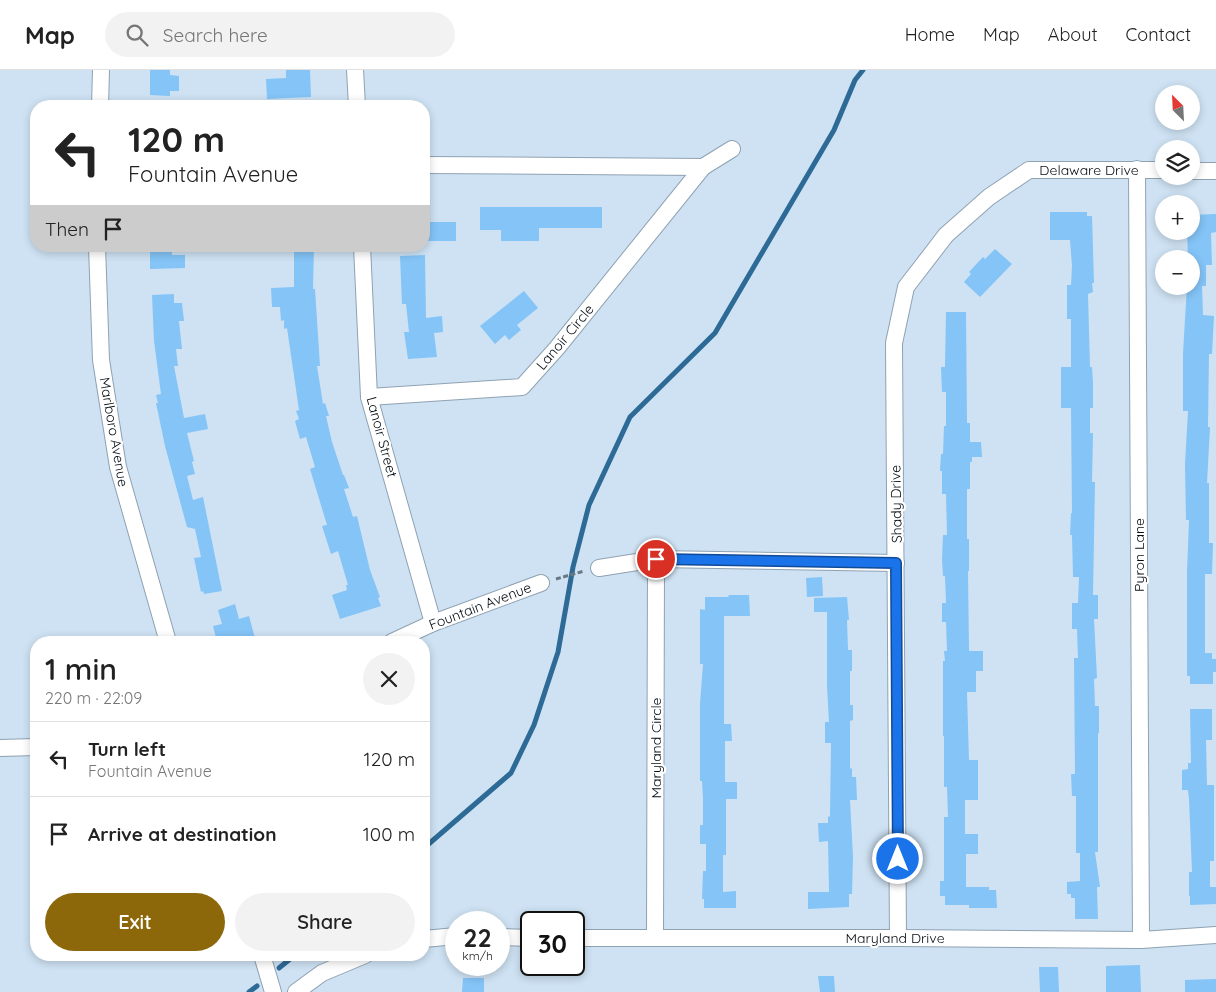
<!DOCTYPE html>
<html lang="en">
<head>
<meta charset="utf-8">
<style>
  body { margin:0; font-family:Quicksand,sans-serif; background:#f2f2f2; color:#222; height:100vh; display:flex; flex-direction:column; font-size:19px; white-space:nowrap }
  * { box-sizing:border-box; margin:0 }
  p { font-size:16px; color:#767676 }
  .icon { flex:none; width:28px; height:28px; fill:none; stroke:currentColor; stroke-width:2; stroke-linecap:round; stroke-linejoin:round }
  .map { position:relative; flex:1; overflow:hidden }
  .sheet { position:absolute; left:30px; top:566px; width:400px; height:325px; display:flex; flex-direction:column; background:#fff; border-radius:20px; box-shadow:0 2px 8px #0003 }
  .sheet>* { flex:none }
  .banner { position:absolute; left:30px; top:30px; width:400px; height:152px; border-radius:20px; box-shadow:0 2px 8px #0003; background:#fff; color:#222; overflow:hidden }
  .needle { width:32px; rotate:336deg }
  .tools { position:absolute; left:1155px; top:15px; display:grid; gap:10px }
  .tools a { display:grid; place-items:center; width:45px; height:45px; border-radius:50%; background:#fff; box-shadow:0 2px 8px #0003; font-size:25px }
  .speed { position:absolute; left:445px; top:841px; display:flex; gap:10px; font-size:25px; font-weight:700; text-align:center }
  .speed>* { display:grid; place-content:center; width:65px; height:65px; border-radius:50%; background:#fff; box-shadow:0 2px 8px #0003; line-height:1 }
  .speed small { font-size:12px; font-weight:400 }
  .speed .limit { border:2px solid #111; border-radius:8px; background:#fff; color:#111 }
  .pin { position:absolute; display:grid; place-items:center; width:42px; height:42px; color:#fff; margin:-21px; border:2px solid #fff; border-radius:50%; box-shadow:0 1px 5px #0007 }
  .me { position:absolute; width:55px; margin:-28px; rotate:0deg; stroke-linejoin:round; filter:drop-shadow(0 0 4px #0008) }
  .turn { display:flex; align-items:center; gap:18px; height:105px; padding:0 15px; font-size:22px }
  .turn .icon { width:65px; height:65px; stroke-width:2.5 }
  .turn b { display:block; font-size:35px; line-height:42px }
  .then { display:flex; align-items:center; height:48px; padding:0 15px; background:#0003; gap:10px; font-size:19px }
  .round { display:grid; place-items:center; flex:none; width:52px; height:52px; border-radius:26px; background:#f2f2f2 }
  .summary { display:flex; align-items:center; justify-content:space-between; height:85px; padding:0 15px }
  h1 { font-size:30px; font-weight:600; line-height:38px }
  .primary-button { display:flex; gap:10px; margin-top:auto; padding:10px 15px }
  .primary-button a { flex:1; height:58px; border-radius:30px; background:#8d680a; color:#fff; font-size:20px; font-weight:600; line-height:58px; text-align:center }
  .primary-button a+a { background:#f2f2f2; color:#222 }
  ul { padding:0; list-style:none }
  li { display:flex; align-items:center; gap:15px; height:75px; padding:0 15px; border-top:1px solid #e0e0e0 }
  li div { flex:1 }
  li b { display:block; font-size:19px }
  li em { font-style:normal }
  header { display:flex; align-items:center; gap:30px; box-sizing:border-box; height:70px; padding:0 25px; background:#fff; border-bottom:1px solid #e0e0e0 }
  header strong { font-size:24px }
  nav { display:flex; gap:28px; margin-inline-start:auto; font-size:18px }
  .search { width:350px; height:45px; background:#f2f2f2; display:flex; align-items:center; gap:12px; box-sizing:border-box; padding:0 18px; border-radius:28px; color:#767676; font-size:19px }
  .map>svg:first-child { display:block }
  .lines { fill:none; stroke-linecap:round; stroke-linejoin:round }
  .stream { stroke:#2d6a96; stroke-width:5 }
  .building { fill:#84c4f7 }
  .minor-casing { stroke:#8fa2b2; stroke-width:18 }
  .path { stroke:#6a7883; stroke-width:3; stroke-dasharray:5 2.5; stroke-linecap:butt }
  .minor { stroke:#fff; stroke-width:16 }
  .route-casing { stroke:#114b97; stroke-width:12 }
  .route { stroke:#1a73e8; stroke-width:9 }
  .labels { text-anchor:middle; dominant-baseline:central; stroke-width:4.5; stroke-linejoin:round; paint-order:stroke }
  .street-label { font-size:14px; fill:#060d12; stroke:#fff }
</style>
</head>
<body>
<header>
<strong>Map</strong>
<div class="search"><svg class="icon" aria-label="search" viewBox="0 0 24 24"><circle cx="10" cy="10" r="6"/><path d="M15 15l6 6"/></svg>Search here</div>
<nav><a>Home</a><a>Map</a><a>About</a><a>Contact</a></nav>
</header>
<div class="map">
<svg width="1216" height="922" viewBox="0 0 1216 922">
  <rect width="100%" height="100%" fill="#cee2f3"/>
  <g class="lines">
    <g class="stream">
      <path d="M424,778L511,703L534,655L558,582L573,497L589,435L630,347L715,263L834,60L855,10L863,0"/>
      <path d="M279,898L295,885"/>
      <path d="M249,922L257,916"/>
    </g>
  </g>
  <g class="building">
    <path d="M150,0H170V5L179,6V21H170V26L150,25Z"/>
    <path d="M286,0H310L311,27L267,29L266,9L286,8Z"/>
    <path d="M480,137H602V158H539V171H501V160H480Z"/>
    <path d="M1050,142H1087V146H1092L1094,213H1092L1093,222L1088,224L1090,297H1092L1093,313V338H1090V363H1093L1092,412H1095L1093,525H1098V549H1094L1097,608L1094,609L1095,636H1099V663H1098V782H1095L1100,817H1097L1098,849H1075V828H1071V824H1067V812L1080,811V783H1076V726H1072L1071,704H1075L1074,588H1078L1077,559H1072V533H1078L1079,507H1073L1072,465H1070L1071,443H1072L1071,338H1061V297H1071V249H1067V215H1071L1072,196L1070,170H1050Z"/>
    <path d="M1216,144V162L1211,163L1212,195H1206V216H1202L1203,245L1214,246L1212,284H1209L1208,357H1210L1207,413H1209V473H1213L1212,504H1205V583H1212V589H1216V602H1213V614H1190V606H1187V501L1189,450H1186L1185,394L1188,341H1183V283L1187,216H1194H1191V189H1188L1187,161H1191V145Z"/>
    <rect x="424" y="152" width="32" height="19"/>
    <path d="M150,176H172V185H185V198L150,199Z"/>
    <path d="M294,176H314L313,219H315L320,296H317L323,334L325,333L329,346H326L332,372L343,405H344L349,418L344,419L353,447L357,446L370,500L380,527L378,528L381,536L340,549L332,525L347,520L346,515H348L338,481L331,484L322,456L327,455L310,399L315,397L306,367L300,369L295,351L299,349L296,341L299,340L287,258L284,259V250L281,251L280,237H272L271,218L294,217Z"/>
    <path d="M995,179L1012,194L980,227L964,212L971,204L969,202L983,187L985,189Z"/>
    <path d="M425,185L426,248L442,246L443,262L434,263L437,287L408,289L404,262H409L406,234H402L400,186Z"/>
    <path d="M524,221L538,238L517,255L521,260L509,270L505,265L495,274L480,256Z"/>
    <path d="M174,224V233H182L184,251H179L182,279H176L178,296H174L184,348L205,344L208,359L187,363L194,391L192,392L195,404L187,406L193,430L203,427L222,521L204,524L203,521L201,522L194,488L201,487L195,459L187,457L165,376L156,333H158L156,325L161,324L154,271L152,225Z"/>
    <path d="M946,242H966L967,353H970V372H981L982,387H972V392H970V419H967V469H969V501H968L969,581H983V601H976V622H967L969,690H978V730H965V764H978V784H966V817H989V820H996L997,838H969V835H945V826H940V811H944V747H948L947,717H944V666H943V591H945L944,581H947L946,552H942V533H946L945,506H943L942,490L943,465H947L946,424H942V401H940L941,384H943L944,356H946V322H942L941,297H945Z"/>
    <path d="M822,507L823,526L807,527L806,508Z"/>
    <path d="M729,525H749L750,546H724V654H731L732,671H725V712H737V729H726V785H723V822L736,821V838H704V829H702L703,801H706V774H700V755H703V729L702,711H700V634L703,594H700V539L705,540V527H728Z"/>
    <path d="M847,527L849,550H847L848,580H852V601H850V635H853V650L850,651V698L852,699V707H856L857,730H850L853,787L852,824H849V837L808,839V822H829L828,771L819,772L818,753H828V747L830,746L831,673H825V652H829L827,617V542H814V528Z"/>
    <path d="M235,534L239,549L249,546L256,572H217L213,556L222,554L218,540Z"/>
    <path d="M1190,639H1212V670H1206L1207,715H1214V791H1210V817H1216V834L1190,835V826H1189V802H1192L1189,729L1188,720H1182V700L1188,699V693H1191Z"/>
    <path d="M1140,895L1141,922H1106V896Z"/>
    <path d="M1039,897H1058L1059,922H1040Z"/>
    <path d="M818,906H834L835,922H820Z"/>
    <path d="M463,908H484V922H462Z"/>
    <path d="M1216,909V922H1185V910Z"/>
  </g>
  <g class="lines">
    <defs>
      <g id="minor">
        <path d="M355,0L357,36"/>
        <path d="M100,36L101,0"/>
        <path d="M424,95L703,97L732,79"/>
        <path d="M1137,99L1141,870"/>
        <path d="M1191,101H1216"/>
        <path d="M97,176L101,290L118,397L168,572"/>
        <path d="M362,176L369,327L433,553"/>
        <path d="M369,327L522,317L557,278L703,97"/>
        <path d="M599,498L656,489L896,493"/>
        <path d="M392,572L433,553L541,513"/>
        <path d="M0,678L36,677"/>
        <path d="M499,867L531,868"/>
        <path d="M655,867L656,489"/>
        <path d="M574,868H898L1141,870L1216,865"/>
        <path d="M898,868L894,273L906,217L946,165L989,127L1029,100H1164"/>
        <path d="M424,869L456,866"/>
        <path d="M262,885L273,922"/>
        <path d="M296,922L322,903L365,885"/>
      </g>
    </defs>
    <use href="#minor" class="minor-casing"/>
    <path class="path" d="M556,509L584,501"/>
    <use href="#minor" class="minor"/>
  </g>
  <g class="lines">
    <defs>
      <path id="route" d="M656,489L896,493L898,789"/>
    </defs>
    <use href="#route" class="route-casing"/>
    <use href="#route" class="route"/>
  </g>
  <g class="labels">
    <g class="street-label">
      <text x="1089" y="100">Delaware Drive</text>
      <text transform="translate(565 267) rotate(-50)">Lanoir Circle</text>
      <text transform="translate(114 362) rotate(80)">Marlboro Avenue</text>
      <text transform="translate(382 367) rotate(75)">Lanoir Street</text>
      <text transform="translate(896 434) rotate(-91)">Shady Drive</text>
      <text transform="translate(1139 485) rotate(-90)">Pyron Lane</text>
      <text transform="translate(480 536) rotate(-21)">Fountain Avenue</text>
      <text transform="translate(656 678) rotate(-90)">Maryland Circle</text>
      <text x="895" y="868">Maryland Drive</text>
    </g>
  </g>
</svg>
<div class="tools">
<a><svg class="needle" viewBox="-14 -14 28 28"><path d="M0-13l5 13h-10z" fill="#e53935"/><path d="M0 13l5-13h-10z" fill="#767676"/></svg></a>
<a><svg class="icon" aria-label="layers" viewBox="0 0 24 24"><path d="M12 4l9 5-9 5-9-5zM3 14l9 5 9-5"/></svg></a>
<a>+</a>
<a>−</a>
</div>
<div class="speed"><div>22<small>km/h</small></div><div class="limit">30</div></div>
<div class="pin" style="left:656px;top:489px;background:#d93025"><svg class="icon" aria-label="arrive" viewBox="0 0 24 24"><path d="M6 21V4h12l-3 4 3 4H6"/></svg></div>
<svg class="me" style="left:898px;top:789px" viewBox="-20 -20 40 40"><circle r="17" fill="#1a73e8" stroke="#fff" stroke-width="3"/><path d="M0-11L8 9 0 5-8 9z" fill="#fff"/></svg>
<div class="banner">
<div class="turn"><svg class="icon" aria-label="left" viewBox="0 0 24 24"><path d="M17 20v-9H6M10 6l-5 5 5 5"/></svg><div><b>120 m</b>Fountain Avenue</div></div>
<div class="then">Then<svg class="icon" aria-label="arrive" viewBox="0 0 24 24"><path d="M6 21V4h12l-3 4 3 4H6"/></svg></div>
</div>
<section class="sheet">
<div class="summary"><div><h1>1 min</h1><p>220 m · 22:09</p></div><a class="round"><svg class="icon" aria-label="close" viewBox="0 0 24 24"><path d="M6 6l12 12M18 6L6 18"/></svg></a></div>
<ul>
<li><svg class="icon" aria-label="left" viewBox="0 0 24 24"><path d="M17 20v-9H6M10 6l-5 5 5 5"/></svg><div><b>Turn left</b><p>Fountain Avenue</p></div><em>120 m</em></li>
<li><svg class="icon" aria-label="arrive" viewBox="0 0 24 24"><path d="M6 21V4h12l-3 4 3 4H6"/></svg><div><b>Arrive at destination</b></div><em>100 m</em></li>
</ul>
<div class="primary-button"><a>Exit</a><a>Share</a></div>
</section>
</div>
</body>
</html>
